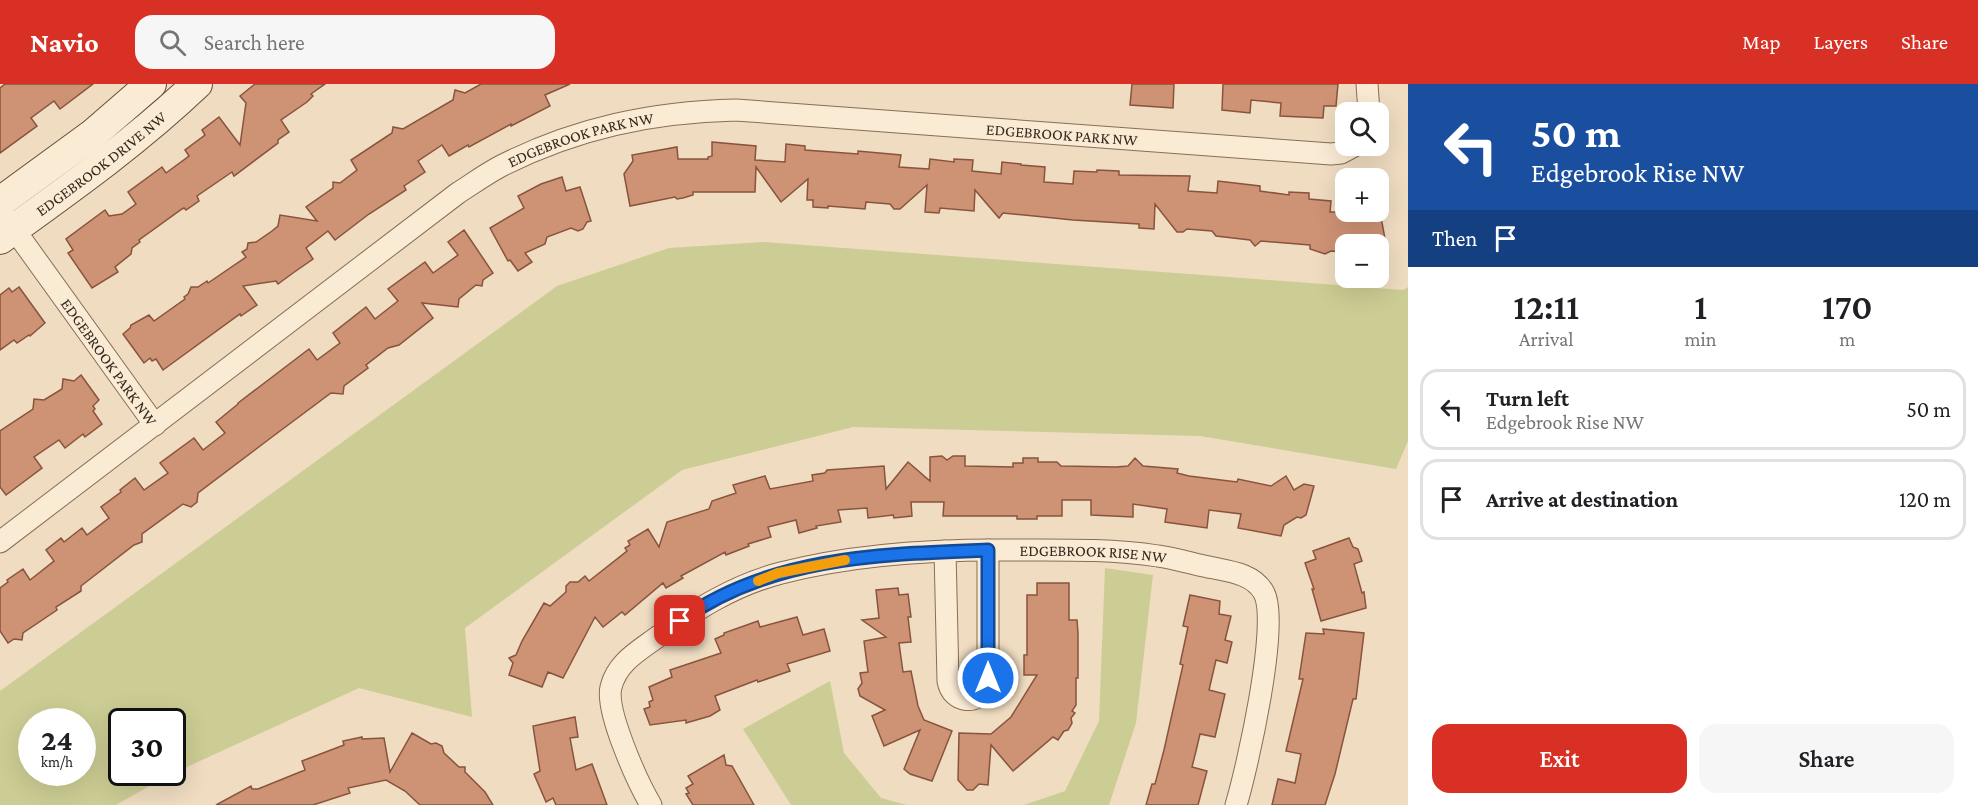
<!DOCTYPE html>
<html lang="en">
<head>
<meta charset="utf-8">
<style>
  body { margin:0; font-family:"Crimson Pro",serif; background:#f6f6f6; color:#202124; height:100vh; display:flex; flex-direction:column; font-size:22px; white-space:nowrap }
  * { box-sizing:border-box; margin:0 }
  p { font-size:20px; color:#757577 }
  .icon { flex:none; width:33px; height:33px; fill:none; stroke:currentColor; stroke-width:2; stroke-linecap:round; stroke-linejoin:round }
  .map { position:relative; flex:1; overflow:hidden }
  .drawer { display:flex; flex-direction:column; background:#fff; width:570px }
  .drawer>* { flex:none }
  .hud { background:#1a4fa0; color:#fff; overflow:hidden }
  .buttons { position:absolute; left:1335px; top:18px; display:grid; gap:12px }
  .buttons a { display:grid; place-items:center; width:54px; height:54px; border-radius:12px; background:#fff; box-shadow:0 6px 24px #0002; font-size:30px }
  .speed { position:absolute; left:18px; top:624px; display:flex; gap:12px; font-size:30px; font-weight:700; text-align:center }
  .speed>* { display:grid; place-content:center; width:78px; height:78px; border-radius:50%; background:#fff; box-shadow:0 6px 24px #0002; line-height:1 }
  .speed small { font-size:15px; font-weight:400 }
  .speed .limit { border:3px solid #111; border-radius:9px; background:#fff; color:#111 }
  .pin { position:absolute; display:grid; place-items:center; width:51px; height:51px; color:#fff; margin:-26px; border-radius:12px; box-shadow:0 3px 9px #0006 }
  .me { position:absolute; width:66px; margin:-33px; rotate:0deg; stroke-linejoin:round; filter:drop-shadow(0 0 4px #0008) }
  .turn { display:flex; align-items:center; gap:21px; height:126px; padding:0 24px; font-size:27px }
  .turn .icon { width:78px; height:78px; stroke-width:2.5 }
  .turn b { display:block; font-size:42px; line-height:51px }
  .then { display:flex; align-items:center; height:57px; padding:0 24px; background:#0003; gap:12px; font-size:22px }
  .eta { display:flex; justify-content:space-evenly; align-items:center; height:102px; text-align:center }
  .eta b { font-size:36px; font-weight:600; line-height:42px }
  .button { display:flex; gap:12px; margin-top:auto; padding:12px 24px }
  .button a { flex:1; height:69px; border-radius:18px; background:#d93025; color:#fff; font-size:24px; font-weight:600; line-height:69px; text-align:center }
  .button a+a { background:#f6f6f6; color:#202124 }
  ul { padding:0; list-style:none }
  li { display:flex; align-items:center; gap:18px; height:81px; margin:0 12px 9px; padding:0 12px; border:3px solid #e0e0e0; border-radius:18px }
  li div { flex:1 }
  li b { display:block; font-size:22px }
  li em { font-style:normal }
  header { display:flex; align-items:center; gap:36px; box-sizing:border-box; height:84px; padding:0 30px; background:#d93025; color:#fff }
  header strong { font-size:28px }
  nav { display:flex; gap:33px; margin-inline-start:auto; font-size:21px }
  .search { width:420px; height:54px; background:#f6f6f6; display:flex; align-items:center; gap:15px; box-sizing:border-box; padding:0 21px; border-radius:18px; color:#757577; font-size:22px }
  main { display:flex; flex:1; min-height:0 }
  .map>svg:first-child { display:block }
  .green { fill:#cccd94; fill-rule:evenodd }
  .building { fill:#ce9275; stroke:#88543d; stroke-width:1.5 }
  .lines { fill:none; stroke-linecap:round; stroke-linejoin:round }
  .street-casing { stroke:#896d58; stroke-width:23 }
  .secondary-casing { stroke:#6a4e3b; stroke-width:32 }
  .street { stroke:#faebd4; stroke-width:21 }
  .secondary { stroke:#faebd4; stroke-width:30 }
  .route-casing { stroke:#114b97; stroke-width:15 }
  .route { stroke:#1a73e8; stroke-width:10 }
  .slow { stroke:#f59e0b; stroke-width:10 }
  .labels { text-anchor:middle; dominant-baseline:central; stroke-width:6; stroke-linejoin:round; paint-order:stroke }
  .street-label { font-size:16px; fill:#38271d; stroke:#f6e7d0 }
</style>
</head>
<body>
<header>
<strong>Navio</strong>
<div class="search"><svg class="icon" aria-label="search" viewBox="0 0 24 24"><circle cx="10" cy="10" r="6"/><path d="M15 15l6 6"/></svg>Search here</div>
<nav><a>Map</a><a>Layers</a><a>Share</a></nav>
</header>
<main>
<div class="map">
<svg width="1408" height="721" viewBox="0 0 1408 721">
  <rect width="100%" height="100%" fill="#efdcc1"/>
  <g class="green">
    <path d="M764,158L1403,206L1408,203V357L1396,385L1200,352L853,343L682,386L465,544L472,633L359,604L165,693L116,721H0V607L557,202L669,164ZM32,638H82V688H32ZM122,638H172V688H122Z"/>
    <path d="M1105,484L1153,491L1136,639L1109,721H1024L1065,707L1099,637Z"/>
    <path d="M830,597L844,669L881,714L907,721H791L743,645Z"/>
  </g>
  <g class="building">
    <path d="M5,0H93L60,25L54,17L31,34L37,42L0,69V4Z"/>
    <path d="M255,0H325L311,10L313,12L307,18L281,36L289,48L278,56V59L234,92L232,88L197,112L199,117L186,126L184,124L182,125L139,156L140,158L132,164L131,170L115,183L118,188L92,204L68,169L73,166L66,155L105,126L109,132L122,130L136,120L128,108L162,83L166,89L189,72L185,66L205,51L202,46L219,33L240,61L246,19L240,12Z"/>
    <path d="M481,0H570L545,11L550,22L511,42V40L469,63L468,61L449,72L442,61L418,77L425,88L404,102L406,106L369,130L335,156L328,147L306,164L313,175L293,189L278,200L276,197L243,202L257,221L241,232L240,230L163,286L156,275L152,277L150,274L144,279L123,250L130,244L131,241L149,231L154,237L185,215L184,213L188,210L191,203H198L207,197L208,199L246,173L242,168L247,165L248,159L256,158L272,147L278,142L280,131L317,137L306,123L333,104V98L340,99L357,86L351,76L392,49L393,43L403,45L453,16L455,6L465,9Z"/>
    <path d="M1132,0H1174L1173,24L1130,21Z"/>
    <path d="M1223,0H1338L1336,22H1324L1323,34L1280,32L1281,19L1251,16L1250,29L1222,26Z"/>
    <path d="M712,58L756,62L755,76L785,78L786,60L805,62V66L858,70V67L901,71L899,83L929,85L930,75L954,78V75L973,76L972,87L1001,90L1002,78L1021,80V81L1045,83L1044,98L1073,100L1074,87L1097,88V86L1119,87V91L1190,92L1188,107L1217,109L1218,97L1260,102V107L1289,111V108L1309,109V115L1331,117L1330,128H1380L1386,160H1343L1342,168L1331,167L1325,170L1310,165V161L1261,157L1255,162L1250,156L1216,152L1212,147L1187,145L1183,148H1177L1155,120L1154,145L1139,144V140L1073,136L1034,132L1003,129L999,134L975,106L974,127L940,124L939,129L925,128L927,101L900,125H894L890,120L866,118L865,125L828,122V124L813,123V116H807L808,95L781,118L756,83L755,108H693V111L683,114L677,115L675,113L630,122L624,90L633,77L632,71L677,63L678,75H708V73L712,72Z"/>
    <path d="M562,93L566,107L580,103L591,137L587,138L583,145L578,147L571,144L547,153L545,160L525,169L532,178L518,187L510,176L508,177L490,144L524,124L518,112L541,100Z"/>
    <path d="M464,146L493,189L483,196L482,202L476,201L459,215L458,223L422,219L433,234L399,261L388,264L366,281L368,284L344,302L343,310L331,309L268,356L198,409L197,418L191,423L183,420L142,450V458L134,461L81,502V507L56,523L57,526L23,549L22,556L14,555L8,559L0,547V504L8,498L7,496L23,485L30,496L54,477L46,466L61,454L64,458L82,444L87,451L109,434L101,423L121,408L120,406L135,394L144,406L168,389L160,379L194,354L203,366L225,349L216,338L238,320V319L309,265L317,276L340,259L333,249L366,223L375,235L398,217L388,205L425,178L433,189L458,171L448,158Z"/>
    <path d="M19,203L45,239L30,252L29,251L17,259L14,256L0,266V211L9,204L12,208Z"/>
    <path d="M81,291L99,316L93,322L95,325L93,327L102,340L85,353L83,350L65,364L59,356L34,373L42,384L6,411L0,403V347L33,325L34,315L44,316L62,305L63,295L74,297Z"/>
    <path d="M942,372L947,376L953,372H965V382L1013,383V379H1023V374H1038V378H1057L1061,382L1116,383L1128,382L1135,374L1143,382L1178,385L1177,389L1189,392L1237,398L1238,395L1271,402L1286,392L1294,406L1304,400L1314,402L1306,431L1301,434L1297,433L1284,441L1281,452L1238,444L1241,430L1209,426L1207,444L1165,438L1167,425L1133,420V433L1091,431V416H1062V432H1037V435H1017V432H943L944,418H911L912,432L894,434L893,431L868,434L867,424L838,426L841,438L816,442L817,444L799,449L796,436L768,443L771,453L748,460L749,462L726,471L725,468L681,492L683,494L666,504L663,499L625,531L622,528L603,543L595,533L563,594L548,588L542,603L509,591L513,579L509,574L516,571L522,557L544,519L550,522L566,508V502L570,498H578L585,492L589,497L627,467L625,464L630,461L628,457L648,445L659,463L667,438L709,425L712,417L736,409L733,401L765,392L770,405L813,397L812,391L825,389L827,386L884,382L886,405L908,378L930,397V373Z"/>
    <path d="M1349,454L1353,463L1358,465L1362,477L1354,480L1362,509L1364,508L1366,524L1321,537L1312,505H1314L1305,479L1316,475L1313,467Z"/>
    <path d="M1037,499H1069V536H1077L1078,549V594H1076V621L1072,627L1075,629L1071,634L1072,639L1068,646L1064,647L1058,656L1053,653L1013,687L991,661L988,701L979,700L973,706H967L958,696L959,649L991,650L1011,633L1037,591H1024V571H1027V511H1037Z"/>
    <path d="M898,504L899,511L908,510L911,533H908L911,558L899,559L903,588L911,587L918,622L924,636L952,647L932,697L910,690L904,685L920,646L884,662L872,632L885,626L860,612L858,605L862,599L860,589L868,588L864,557L886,553L862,536L879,534L876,506Z"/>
    <path d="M1190,511L1220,517L1219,530L1231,532L1225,556L1232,558L1227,579L1216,576L1209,606L1225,610L1215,653L1200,650L1196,667L1192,683L1207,687L1198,721H1146L1152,700H1155L1164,666L1183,581L1180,580L1188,543L1183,542Z"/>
    <path d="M797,533L803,551L824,545L830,567L787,580L790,587L758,598L757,596L715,612L720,626L710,632L686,639V636L650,641L644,625L650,623L649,618L653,616L649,603L672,593L670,586L721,569L715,555L724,551V549L758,537L760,543Z"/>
    <path d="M1323,545L1364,549L1356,615H1353L1335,690L1325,721H1272L1278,695L1295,699L1301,670L1286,667L1303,595H1299L1306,549L1324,550Z"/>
    <path d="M575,633L578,653L570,654L576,686L592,680L607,721H556L553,714L546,718L534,690L540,687L533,642Z"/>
    <path d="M412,649L431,660L436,659L442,662L444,669L459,683H465V688L485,708L493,721H420L405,707L386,696L348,704L350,709L313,721H216L251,702L252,705H258L305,686L302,677L344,661L343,657L362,653V655L384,654L390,688Z"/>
    <path d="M724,671L726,681L732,682L754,721H693L686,710L689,709L686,704L693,700L688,692Z"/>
  </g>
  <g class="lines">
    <defs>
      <g id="street">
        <path d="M1367,0L1369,28"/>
        <path id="s1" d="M6,134L155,341"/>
        <path id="s2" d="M0,458L458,109C472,100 486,90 501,82C576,44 652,28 736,26L1331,70L1341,69L1354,62"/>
        <path d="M945,467L948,597C952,620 979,622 988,601V466"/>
        <path id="s3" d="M651,721C638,699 605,627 611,603C617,579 637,568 656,554C695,526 734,501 781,489C857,469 938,465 1016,466C1063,466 1111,465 1158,472C1174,474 1189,479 1204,482C1225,487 1253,488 1264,509C1280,539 1247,685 1236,721"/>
      </g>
      <g id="secondary">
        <path d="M0,118L92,51L151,0"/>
        <path id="s4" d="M0,155C68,106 136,58 197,0"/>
      </g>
    </defs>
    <use href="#street" class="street-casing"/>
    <use href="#secondary" class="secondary-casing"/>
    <use href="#street" class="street"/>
    <use href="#secondary" class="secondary"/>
  </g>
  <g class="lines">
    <defs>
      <path id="route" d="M680,537C770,472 882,470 988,466V594"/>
    </defs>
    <use href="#route" class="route-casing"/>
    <use href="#route" class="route"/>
    <path class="slow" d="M758,497L778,489L845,476"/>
  </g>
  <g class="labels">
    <g class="street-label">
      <text stroke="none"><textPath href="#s2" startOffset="1197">EDGEBROOK PARK NW</textPath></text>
      <text stroke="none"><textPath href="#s2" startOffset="711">EDGEBROOK PARK NW</textPath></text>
      <text stroke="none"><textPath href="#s4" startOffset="126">EDGEBROOK DRIVE NW</textPath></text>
      <text stroke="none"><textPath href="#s1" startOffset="177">EDGEBROOK PARK NW</textPath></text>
      <text stroke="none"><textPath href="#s3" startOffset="650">EDGEBROOK RISE NW</textPath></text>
    </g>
  </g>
</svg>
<div class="buttons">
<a><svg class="icon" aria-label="search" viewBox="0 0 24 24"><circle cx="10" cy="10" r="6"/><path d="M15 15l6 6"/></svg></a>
<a>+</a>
<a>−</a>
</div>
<div class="speed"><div>24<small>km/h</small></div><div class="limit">30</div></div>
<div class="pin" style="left:680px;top:537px;background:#d93025"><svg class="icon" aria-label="arrive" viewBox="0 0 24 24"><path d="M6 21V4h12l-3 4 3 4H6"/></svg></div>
<svg class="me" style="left:988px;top:594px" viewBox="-20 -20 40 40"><circle r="17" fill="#1a73e8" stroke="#fff" stroke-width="3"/><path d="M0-11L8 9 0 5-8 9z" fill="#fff"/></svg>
</div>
<section class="drawer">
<div class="hud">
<div class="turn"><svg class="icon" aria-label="left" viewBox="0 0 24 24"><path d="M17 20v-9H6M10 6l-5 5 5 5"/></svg><div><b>50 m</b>Edgebrook Rise NW</div></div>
<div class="then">Then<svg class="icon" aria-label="arrive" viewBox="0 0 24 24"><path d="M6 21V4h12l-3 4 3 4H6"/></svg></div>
</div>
<div class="eta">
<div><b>12:11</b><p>Arrival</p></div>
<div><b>1</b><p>min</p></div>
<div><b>170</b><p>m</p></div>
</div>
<ul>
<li><svg class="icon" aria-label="left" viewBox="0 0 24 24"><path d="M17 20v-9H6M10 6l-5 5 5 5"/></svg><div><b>Turn left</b><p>Edgebrook Rise NW</p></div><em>50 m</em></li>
<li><svg class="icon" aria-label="arrive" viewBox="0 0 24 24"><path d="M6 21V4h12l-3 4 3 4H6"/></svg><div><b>Arrive at destination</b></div><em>120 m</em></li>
</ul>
<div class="button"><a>Exit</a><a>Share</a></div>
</section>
</main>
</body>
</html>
